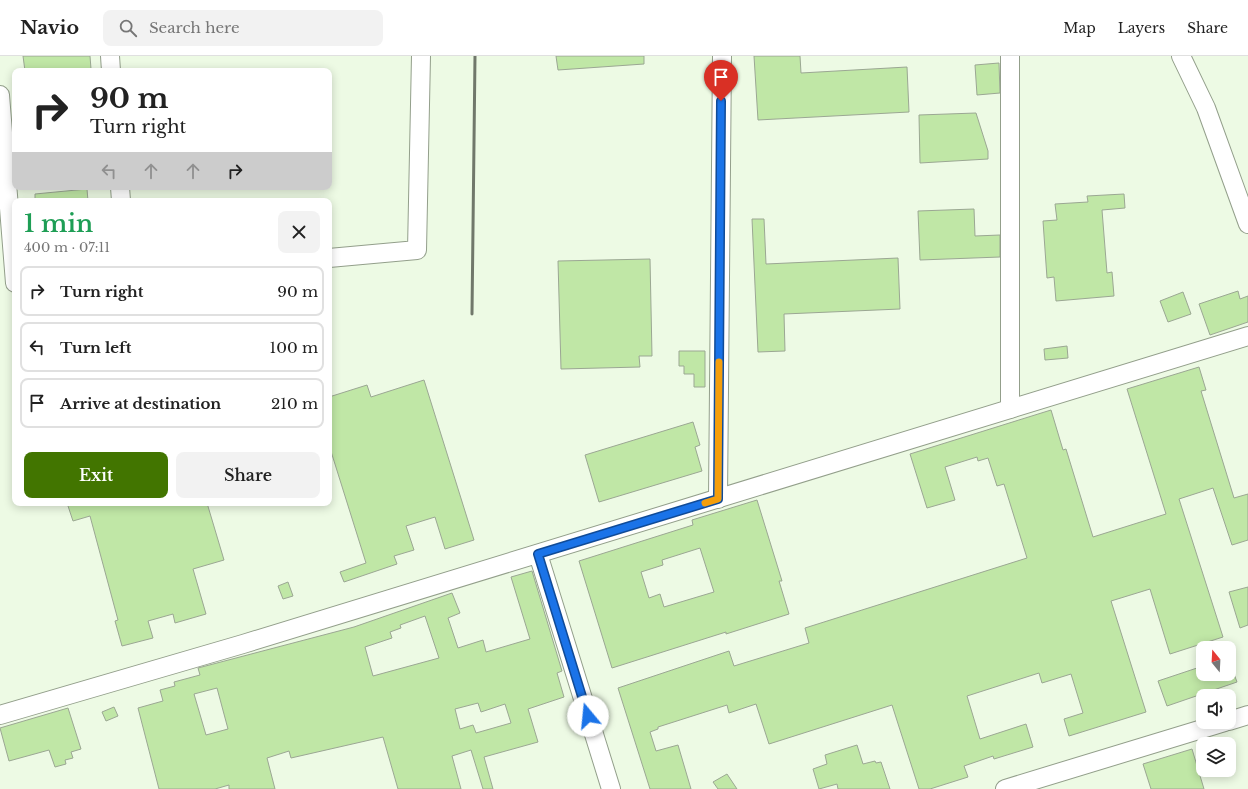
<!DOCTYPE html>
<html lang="en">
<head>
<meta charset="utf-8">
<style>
  body { margin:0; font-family:"Libre Baskerville",serif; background:#f2f2f2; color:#222; height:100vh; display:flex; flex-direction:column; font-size:15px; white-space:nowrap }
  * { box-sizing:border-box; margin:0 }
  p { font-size:13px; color:#767676 }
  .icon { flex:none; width:22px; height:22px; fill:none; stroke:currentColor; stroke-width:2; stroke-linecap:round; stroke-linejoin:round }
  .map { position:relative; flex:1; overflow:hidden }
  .side { position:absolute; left:12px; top:142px; width:320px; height:308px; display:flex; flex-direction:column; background:#fff; border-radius:8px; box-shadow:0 2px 10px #0003 }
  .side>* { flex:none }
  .guide { position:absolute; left:12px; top:12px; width:320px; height:122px; border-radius:8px; box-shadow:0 2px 10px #0003; background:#fff; color:#222; overflow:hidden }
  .needle { width:26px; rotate:342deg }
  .fabs { position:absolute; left:1196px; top:585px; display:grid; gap:8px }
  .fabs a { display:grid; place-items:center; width:40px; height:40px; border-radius:8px; background:#fff; box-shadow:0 2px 10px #0003; font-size:20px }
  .pin { position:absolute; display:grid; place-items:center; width:34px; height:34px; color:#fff; margin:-41px -17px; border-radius:50% 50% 50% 0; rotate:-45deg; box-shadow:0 0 4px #0007 }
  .pin .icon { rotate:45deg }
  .me { position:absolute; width:44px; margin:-22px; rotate:343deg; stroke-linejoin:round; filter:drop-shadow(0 0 3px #0008) }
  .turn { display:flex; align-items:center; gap:14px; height:84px; padding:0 12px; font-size:18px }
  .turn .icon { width:52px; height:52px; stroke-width:2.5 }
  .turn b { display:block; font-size:28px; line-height:34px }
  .lanes { display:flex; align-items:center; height:38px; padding:0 12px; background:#0003; justify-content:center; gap:20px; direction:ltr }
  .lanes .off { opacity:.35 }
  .round { display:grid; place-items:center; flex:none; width:42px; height:42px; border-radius:8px; background:#f2f2f2 }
  .summary { display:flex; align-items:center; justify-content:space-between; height:68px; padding:0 12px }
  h1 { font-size:24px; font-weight:600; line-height:30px; color:#1e9e55 }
  .button { display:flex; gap:8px; margin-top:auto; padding:8px 12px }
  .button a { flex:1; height:46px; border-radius:8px; background:#427500; color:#fff; font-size:16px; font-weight:600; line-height:46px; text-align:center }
  .button a+a { background:#f2f2f2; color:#222 }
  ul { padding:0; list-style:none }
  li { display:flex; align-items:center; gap:12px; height:50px; margin:0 8px 6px; padding:0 4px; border:2px solid #e0e0e0; border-radius:8px }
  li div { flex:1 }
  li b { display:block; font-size:15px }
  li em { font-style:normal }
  header { display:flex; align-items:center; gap:24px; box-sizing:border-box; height:56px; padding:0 20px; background:#fff; border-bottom:1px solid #e0e0e0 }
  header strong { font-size:19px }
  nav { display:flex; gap:22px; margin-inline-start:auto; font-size:14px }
  .search { width:280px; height:36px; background:#f2f2f2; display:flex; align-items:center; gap:10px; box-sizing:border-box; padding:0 14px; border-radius:8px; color:#767676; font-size:15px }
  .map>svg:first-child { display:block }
  .building { fill:#c0e7a6; stroke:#9ba793; fill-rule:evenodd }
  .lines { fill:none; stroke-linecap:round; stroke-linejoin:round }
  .minor-casing { stroke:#939f8b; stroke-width:20 }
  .minor { stroke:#fff; stroke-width:18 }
  .rail { stroke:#71786b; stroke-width:3 }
  .route-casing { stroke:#114b97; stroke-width:10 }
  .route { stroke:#1a73e8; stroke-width:7 }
  .slow { stroke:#f59e0b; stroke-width:7 }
</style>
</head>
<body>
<header>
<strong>Navio</strong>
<div class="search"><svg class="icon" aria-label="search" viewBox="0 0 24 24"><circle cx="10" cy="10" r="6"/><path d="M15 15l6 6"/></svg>Search here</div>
<nav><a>Map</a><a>Layers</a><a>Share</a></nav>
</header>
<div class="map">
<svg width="1248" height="733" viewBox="0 0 1248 733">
  <rect width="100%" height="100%" fill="#edfae4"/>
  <g class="building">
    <path d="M23,0H90L91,13L67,15H25Z"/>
    <path d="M556,0H644V8L558,14Z"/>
    <path d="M754,0H800L801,17L907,11L909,56L758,64Z"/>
    <path d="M999,7L1000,37L977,39L975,9Z"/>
    <path d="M976,57L988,95V103L920,107L919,59Z"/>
    <path d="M87,133L88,145H35V138Z"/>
    <path d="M1124,138L1125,152L1102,154L1107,217L1112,216L1114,240L1056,245L1054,221L1047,222L1043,165L1057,164L1055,148L1088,146L1087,140Z"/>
    <path d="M974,153L975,180L1000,179V201L920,204L918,155Z"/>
    <path d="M752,163H764L766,208L898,202L900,253L784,258L785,295L758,296Z"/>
    <path d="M650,203L652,300H639L640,311L561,313L558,205Z"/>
    <path d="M1238,235L1240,243L1248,240V266L1210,279L1199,248Z"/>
    <path d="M1183,236L1191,258L1168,266L1160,245Z"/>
    <path d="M1067,290L1068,302L1045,304L1044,293Z"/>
    <path d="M679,295H705V331H694V318H684V310H679Z"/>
    <path d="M1199,311L1206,334L1201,335L1234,442L1248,438V484L1232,489L1213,432L1179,443L1223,581L1170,598L1150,533L1111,545L1146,656L1069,680L1064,663L1083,657L1071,618L1042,627L1039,617L967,640L980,683L1026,668L1033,691L994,703L993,700L964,710L968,721L930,733H919L892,649L769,688L756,648L729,657L727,649L658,671V673L650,676L656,695L678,689L691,733H650L618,632L729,595L734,610L809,587L805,572L1027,502L1004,428L997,430L988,402L978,405L977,401L945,411L955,444L927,452L910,398L1051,354L1063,394L1066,393L1093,481L1166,458L1127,333Z"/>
    <path d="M424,324L474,484L445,493L435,461L406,470L414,494L394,500L397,508L344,526L340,516L366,507L329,389V341L367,329L371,341Z"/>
    <path d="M693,366L700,389L695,391L702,415L599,446L585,399Z"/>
    <path d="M757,444L782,525H779L789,558L726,578V576L612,612L579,505L693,469L692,464ZM700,492L714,536L664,551L660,538L649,542L641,516L663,509L662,504Z"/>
    <path d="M67,447H207L224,504L193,513L206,558L175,567L173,558L148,565L153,582L122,590L115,565L118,564L90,460L73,465Z"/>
    <path d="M532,515L562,615L557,617L564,641L528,653L538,686L484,701L493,733H483L471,694L452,700L461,733H398L383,681L291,702L289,695L267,702L275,733H229V729L215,733H159L138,652L163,645L160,634L175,630L174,626L200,619L198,612L354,571L452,537L460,557L448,562L458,592L483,584L486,596L530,583L511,521ZM425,560L439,602L373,620L365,591L392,582L390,576L401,572L400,569ZM217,632L228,673L206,679L194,638ZM478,647L481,656L505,648L511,667L476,677L473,669L460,673L455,653Z"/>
    <path d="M288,526L293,540L283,543L278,530Z"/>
    <path d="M1248,531V569L1240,572L1229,536Z"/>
    <path d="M1203,610V618H1234L1237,626L1167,650L1158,625Z"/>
    <path d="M114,651L118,660L106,665L102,656Z"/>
    <path d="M68,652L81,693L71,696L73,702L65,704L66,708L55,711L49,694L9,705L0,672Z"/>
    <path d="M857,689L863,708L875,705L876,707L881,706L890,733H838L837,728L819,733L813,713L827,708L825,699Z"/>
    <path d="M1192,693L1204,733H1151L1143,708Z"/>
    <path d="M727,718L737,733H718L713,726Z"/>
  </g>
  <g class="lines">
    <defs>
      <g id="minor">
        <path d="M110,0L111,15"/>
        <path d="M1010,0V353"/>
        <path d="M1181,0L1206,52L1248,168"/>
        <path d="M0,39L15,227"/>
        <path d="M120,131L121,145"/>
        <path d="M329,202L417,194L421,0"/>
        <path d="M718,443L722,0"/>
        <path d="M538,498L611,733"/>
        <path d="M0,659L243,588L1248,280"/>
        <path d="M1229,665L1248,659"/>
        <path d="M1005,733L1225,666"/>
      </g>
    </defs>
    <use href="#minor" class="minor-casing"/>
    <use href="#minor" class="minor"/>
    <path class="rail" d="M472,258L475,0"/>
  </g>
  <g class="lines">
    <defs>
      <path id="route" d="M588,660L538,498L718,443L721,45"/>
    </defs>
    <use href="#route" class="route-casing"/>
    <use href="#route" class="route"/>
    <path class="slow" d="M705,447L718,443L719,306"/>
  </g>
</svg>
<div class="fabs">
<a><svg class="needle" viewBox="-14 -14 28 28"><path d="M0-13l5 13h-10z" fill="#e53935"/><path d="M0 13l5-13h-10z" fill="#767676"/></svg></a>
<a><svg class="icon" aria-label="sound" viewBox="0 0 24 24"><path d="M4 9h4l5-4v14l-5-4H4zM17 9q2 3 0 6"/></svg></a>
<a><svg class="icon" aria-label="layers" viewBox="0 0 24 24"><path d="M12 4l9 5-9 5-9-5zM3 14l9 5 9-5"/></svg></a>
</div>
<div class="pin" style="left:721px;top:45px;background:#d93025"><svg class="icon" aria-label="arrive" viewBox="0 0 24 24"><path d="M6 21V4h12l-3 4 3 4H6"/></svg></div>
<svg class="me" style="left:588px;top:660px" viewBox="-20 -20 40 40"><circle r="19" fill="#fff"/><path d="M0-13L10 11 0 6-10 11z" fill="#1a73e8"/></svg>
<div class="guide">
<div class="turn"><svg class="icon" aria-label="right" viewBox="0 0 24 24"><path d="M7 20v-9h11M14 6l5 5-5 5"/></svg><div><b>90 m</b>Turn right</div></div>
<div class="lanes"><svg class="icon off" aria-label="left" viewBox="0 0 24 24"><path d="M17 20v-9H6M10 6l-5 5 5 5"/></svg><svg class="icon off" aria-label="ahead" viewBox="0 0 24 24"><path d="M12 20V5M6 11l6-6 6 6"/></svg><svg class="icon off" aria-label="ahead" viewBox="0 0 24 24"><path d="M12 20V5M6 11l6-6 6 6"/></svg><svg class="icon" aria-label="right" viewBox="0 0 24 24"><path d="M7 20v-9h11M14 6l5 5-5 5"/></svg></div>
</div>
<section class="side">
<div class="summary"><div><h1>1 min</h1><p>400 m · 07:11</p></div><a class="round"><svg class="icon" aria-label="close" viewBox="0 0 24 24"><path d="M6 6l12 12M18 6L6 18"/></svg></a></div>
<ul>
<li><svg class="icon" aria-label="right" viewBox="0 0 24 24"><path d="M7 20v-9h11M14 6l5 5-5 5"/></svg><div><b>Turn right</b></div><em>90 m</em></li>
<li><svg class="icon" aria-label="left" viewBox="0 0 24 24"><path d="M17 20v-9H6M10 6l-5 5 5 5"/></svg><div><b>Turn left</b></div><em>100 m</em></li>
<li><svg class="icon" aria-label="arrive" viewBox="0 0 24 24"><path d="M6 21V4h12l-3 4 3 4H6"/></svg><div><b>Arrive at destination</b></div><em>210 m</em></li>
</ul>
<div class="button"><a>Exit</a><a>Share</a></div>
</section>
</div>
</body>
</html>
